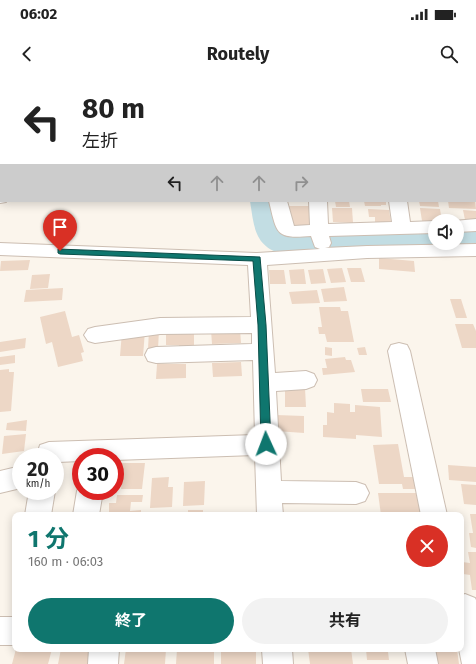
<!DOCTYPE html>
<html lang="ja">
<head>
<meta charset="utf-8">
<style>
  body { margin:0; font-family:"Fira Sans","Noto Sans JP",sans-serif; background:#f2f2f2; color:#222; height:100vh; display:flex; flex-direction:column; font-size:15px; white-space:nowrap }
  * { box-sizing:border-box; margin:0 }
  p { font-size:13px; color:#767676 }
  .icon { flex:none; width:22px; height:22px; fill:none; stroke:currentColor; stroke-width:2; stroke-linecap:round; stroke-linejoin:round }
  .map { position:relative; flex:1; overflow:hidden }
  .side { position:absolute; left:12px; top:432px; width:452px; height:140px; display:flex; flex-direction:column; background:#fff; border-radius:8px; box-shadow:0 2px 10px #0003 }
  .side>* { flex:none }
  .hud { position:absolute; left:0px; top:0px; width:476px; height:122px; box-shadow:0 2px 10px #0003; background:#fff; color:#222; overflow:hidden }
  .tools { position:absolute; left:428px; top:134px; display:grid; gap:8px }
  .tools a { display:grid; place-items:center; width:36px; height:36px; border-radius:50%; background:#fff; box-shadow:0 2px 10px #0003; font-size:20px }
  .speed { position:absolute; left:12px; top:368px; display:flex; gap:8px; font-size:20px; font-weight:700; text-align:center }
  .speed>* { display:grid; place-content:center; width:52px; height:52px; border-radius:50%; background:#fff; box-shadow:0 2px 10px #0003; line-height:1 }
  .speed small { font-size:10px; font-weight:400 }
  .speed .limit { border:6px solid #d22; background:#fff; color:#111 }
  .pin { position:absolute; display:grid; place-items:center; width:34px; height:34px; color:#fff; margin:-41px -17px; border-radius:50% 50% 50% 0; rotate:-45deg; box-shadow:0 0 4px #0007 }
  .pin .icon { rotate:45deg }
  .me { position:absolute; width:44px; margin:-22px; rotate:358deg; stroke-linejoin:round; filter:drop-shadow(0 0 3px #0008) }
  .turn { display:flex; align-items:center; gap:14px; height:84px; padding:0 16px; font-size:18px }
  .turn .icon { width:52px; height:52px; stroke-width:2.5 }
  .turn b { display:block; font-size:28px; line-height:34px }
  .lanes { display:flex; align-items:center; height:38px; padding:0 16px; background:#0003; justify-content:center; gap:20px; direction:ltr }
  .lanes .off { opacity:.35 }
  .round { display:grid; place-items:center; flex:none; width:42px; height:42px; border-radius:21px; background:#f2f2f2 }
  .headline { display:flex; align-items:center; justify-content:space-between; height:68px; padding:0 16px }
  h1 { font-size:24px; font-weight:700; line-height:30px; color:#0f766e }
  .cta { display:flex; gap:8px; margin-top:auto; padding:8px 16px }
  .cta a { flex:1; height:46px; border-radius:24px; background:#0f766e; color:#fff; font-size:16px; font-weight:700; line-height:46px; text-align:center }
  .cta a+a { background:#f2f2f2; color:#222 }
  .status { display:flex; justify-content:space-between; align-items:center; height:28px; padding:0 20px; background:#fff; direction:ltr }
  .status svg { height:11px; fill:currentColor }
  header { display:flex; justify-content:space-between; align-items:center; height:52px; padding:0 16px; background:#fff; font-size:18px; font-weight:700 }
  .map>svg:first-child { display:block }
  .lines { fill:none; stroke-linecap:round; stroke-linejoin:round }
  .river { fill:#c2dde3; fill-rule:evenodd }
  .building { fill:#edd7c6 }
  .minor-casing { stroke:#ccbeb2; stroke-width:2 }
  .minor { fill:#fff; fill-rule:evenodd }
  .route { fill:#0f766e; stroke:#0a4d48 }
</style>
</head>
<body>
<div class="status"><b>06:02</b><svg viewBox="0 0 49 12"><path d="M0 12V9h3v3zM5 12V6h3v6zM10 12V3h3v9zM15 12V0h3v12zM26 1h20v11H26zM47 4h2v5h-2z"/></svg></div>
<header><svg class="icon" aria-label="back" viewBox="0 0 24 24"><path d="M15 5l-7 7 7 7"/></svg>Routely<svg class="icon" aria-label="search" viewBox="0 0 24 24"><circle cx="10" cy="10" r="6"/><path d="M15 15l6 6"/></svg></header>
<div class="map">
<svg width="476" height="584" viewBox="0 0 476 584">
  <rect width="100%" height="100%" fill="#fbf5ec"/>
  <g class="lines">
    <g class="river">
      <rect x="227" y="0" width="24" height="1"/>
      <path d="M250,121H278L285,150L289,154L435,148V163H457V147L476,146V166L457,167L446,164L435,168L282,174C254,166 254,146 250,121Z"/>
    </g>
  </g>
  <g class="building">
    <path d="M335,121H349L350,127H336Z"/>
    <path d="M364,121H386V125H381V126H365Z"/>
    <path d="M419,121H438L439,127L420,126Z"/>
    <path d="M448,121H475L476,129L449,128Z"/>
    <path d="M288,126H310L312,145H290Z"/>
    <path d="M332,128H352L353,143L333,142Z"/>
    <path d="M420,128L440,129L442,141H422Z"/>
    <path d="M368,129L389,130L391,142H375V137H369Z"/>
    <path d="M463,130L476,131V141L465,140Z"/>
    <path d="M379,178L414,181L415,192L379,189Z"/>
    <path d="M30,180L28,190L0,191L1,181Z"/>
    <path d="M342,188L346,202L331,203L327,189Z"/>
    <path d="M347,188H361L365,202H351Z"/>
    <path d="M304,189L306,204H291L289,190Z"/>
    <path d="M323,189L326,203L311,204L308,190Z"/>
    <path d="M269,190H284L286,204H270Z"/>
    <path d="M50,194L48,208L30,209L32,195Z"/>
    <path d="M344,207L347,221L324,222L321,209Z"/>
    <path d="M63,208L62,220L24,222L26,210Z"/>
    <path d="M317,210L320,223L292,224L289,212Z"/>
    <path d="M450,219H461L467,238H456Z"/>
    <path d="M319,227H340L341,231H348L354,262H327L325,254H319L318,247H322Z"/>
    <path d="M65,231L72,257L79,255L84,272L81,273L83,281L58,287L52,262L46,264L40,237Z"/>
    <path d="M455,244H473L476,251V268H462Z"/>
    <path d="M240,249L241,263L212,264L211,250Z"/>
    <path d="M149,250H159L158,269H148Z"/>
    <path d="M194,250V267L179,268V265H166V251Z"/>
    <path d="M145,251L143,276H120L122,252Z"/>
    <path d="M26,258L25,268L0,272V262Z"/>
    <path d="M325,267L332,268V276L325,275Z"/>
    <path d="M365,267L367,275H359L357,268Z"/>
    <path d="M15,275V283L0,285V277Z"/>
    <path d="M345,277L346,280H351L355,292L323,295L322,288H327L325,279Z"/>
    <path d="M241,282L242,296L213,297L212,283Z"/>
    <path d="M157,284H186V298L156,299Z"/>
    <path d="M9,289V292H14L11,331L0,332V290Z"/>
    <path d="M285,308H305L306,327H285Z"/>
    <path d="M361,309H388L391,322H363Z"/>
    <path d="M334,323L350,324V332H355V325L380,327L382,357L356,355V359L323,357V345H327V332L334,333Z"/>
    <path d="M276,335L304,336V353L276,351Z"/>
    <path d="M27,340L26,351L6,350L7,343Z"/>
    <path d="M26,354L24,371L2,374L4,356Z"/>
    <path d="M398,364L404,397H417L419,409H403L402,404H379L373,365Z"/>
    <path d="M121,383H145L142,409H121L122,396L120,397Z"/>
    <path d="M448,385L476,387V402L449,400Z"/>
    <path d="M169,397L168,407H173L172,427L150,428L152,398Z"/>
    <path d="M205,401L204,425L183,426L184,402Z"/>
    <path d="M461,404L476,405V425L464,424Z"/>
    <path d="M378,413H420L424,435H381Z"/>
    <path d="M117,415H143L142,422H131L130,431L141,430V435H118V433H109V423H116Z"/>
    <rect x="188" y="430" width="15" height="5"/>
    <path d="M150,432H167V435H149Z"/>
    <path d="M470,434H476V468L471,467L469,453H473Z"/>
    <path d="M468,472H476V510H472L470,495L463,494L462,482L470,483Z"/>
    <path d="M16,569H52L48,584H12Z"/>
    <path d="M61,569H95L93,584H58Z"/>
    <path d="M126,569H166L165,584H124Z"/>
    <path d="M177,569H214V584H176Z"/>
    <rect x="221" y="569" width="35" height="15"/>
    <path d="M308,569H351L353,584H310Z"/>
    <path d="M366,569H406L407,571L388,572L389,580H367Z"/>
    <path d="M426,569H457L459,584H428Z"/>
  </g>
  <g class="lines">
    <defs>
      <g id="minor">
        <rect x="60" y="0" width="14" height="1"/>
        <rect x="114" y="0" width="14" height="1"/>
        <rect x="175" y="0" width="14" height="1"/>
        <rect x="218" y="0" width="14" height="1"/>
        <rect x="243" y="0" width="14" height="1"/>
        <rect x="317" y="0" width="14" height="1"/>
        <path d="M351,0H365L366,1H352Z"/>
        <path d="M385,0H427L428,1H386Z"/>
        <rect x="459" y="0" width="14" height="1"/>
        <path d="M475,30L476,31V44L475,43Z"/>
        <path d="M0,48L1,49V59L0,58Z"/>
        <rect x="475" y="56" width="1" height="10"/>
        <path d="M0,75H1L0,87Z"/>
        <path d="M0,112L1,121L6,122L0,123Z"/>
        <path d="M269,121H287L294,146L310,145L309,121H327L328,144L392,142L389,121H407L410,142L435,141V153L329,156L331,163L329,167L325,168L367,166L476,164V176L367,178L267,185L275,293L306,291L314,294L317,300L314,306L306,309L276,311L281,401L356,402L365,405L369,413L365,421L356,424L282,423L283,435H257L255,375L115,380V377H81V381L58,382L55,385V377H36L40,365L49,362L255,355L253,280L156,283L148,281L145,275L148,269L156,267L252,264V253L160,254L95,263L88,261L84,255L88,249L95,247L160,238L251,237L248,185L0,175V163L257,173L320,169L315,167L311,156C275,159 277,154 269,121Z"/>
        <path d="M476,139V151L457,152V141H454Z"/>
        <path d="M399,263L407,265L410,271L447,435H421L388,271L391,265Z"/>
        <path d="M21,386V408L0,413V391Z"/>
        <path d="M81,403V411H103L99,435H73L77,411Z"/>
        <path d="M29,411H55L51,435H25Z"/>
        <path d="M465,514L475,518L476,520V584H462L459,569H461V516Z"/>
        <rect x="0" y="537" width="15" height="28"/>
        <path d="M89,569H119L118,584H88Z"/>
        <path d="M262,569H292L293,584H263Z"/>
        <path d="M405,569H435L438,584H408Z"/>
      </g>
    </defs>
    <use href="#minor" class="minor-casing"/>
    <use href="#minor" class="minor"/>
  </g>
  <path class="route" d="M58,169L260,177L266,245L271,364L270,367L266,369L263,367L261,364L258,245L253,181L60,174L58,173Z"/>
</svg>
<div class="tools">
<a><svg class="icon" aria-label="sound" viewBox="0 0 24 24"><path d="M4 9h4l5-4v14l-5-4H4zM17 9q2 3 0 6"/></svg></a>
</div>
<div class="speed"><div>20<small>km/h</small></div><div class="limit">30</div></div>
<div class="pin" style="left:60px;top:171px;background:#d93025"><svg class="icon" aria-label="arrive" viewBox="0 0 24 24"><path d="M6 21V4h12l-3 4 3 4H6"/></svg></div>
<svg class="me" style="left:266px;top:364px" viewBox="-20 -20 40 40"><circle r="19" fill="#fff"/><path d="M0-13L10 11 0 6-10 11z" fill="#0f766e"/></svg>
<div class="hud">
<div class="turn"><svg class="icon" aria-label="left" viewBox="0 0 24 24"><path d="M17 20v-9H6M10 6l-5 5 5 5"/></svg><div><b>80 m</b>左折</div></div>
<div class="lanes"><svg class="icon" aria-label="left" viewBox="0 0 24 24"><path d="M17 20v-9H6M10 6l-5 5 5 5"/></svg><svg class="icon off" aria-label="ahead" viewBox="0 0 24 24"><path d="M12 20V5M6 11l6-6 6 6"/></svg><svg class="icon off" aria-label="ahead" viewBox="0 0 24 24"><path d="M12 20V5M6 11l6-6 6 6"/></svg><svg class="icon off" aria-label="right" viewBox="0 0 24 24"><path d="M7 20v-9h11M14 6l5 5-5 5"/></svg></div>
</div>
<section class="side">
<div class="headline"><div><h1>1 分</h1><p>160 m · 06:03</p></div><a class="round" style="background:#d93025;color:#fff"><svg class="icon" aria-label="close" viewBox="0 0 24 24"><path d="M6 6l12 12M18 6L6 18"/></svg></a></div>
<div class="cta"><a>終了</a><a>共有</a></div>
</section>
</div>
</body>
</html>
